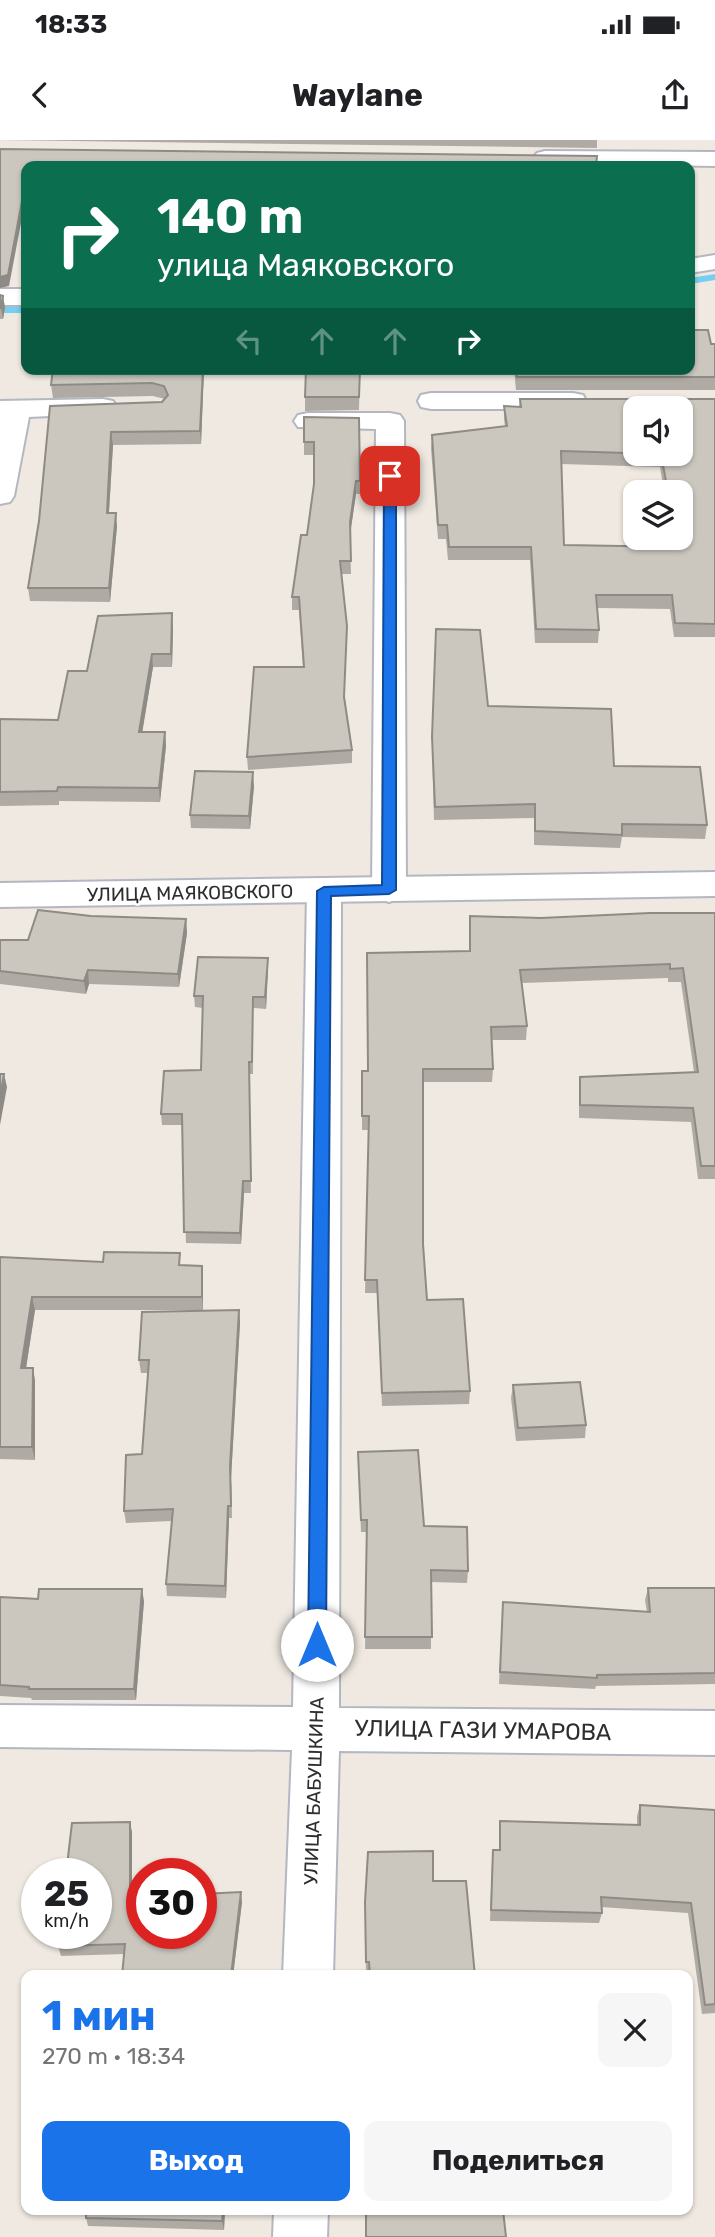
<!DOCTYPE html>
<html lang="ru">
<head>
<meta charset="utf-8">
<style>
  body { margin:0; font-family:Rubik,sans-serif; background:#f6f6f6; color:#202124; height:100vh; display:flex; flex-direction:column; font-size:26px; white-space:nowrap }
  * { box-sizing:border-box; margin:0 }
  p { font-size:23px; color:#757577 }
  .icon { flex:none; width:38px; height:38px; fill:none; stroke:currentColor; stroke-width:2; stroke-linecap:round; stroke-linejoin:round }
  .map { position:relative; flex:1; overflow:hidden }
  .details { position:absolute; left:21px; top:1830px; width:672px; height:245px; display:flex; flex-direction:column; background:#fff; border-radius:14px; box-shadow:0 2px 5px #0004 }
  .details>* { flex:none }
  .banner { position:absolute; left:21px; top:21px; width:674px; height:214px; border-radius:14px; box-shadow:0 2px 5px #0004; background:#0b6e4f; color:#fff; overflow:hidden }
  .buttons { position:absolute; left:623px; top:256px; display:grid; gap:14px }
  .buttons a { display:grid; place-items:center; width:70px; height:70px; border-radius:14px; background:#fff; box-shadow:0 2px 5px #0004; font-size:35px }
  .speed { position:absolute; left:21px; top:1718px; display:flex; gap:14px; font-size:35px; font-weight:700; text-align:center }
  .speed>* { display:grid; place-content:center; width:91px; height:91px; border-radius:50%; background:#fff; box-shadow:0 2px 5px #0004; line-height:1 }
  .speed small { font-size:18px; font-weight:400 }
  .speed .limit { border:10px solid #d22; background:#fff; color:#111 }
  .pin { position:absolute; display:grid; place-items:center; width:60px; height:60px; color:#fff; margin:-30px; border-radius:14px; box-shadow:0 4px 10px #0006 }
  .me { position:absolute; width:77px; margin:-38px; rotate:0deg; stroke-linejoin:round; filter:drop-shadow(0 0 5px #0008) }
  .turn { display:flex; align-items:center; gap:24px; height:147px; padding:0 21px; font-size:32px }
  .turn .icon { width:91px; height:91px; stroke-width:2.5 }
  .turn b { display:block; font-size:49px; line-height:60px }
  .lanes { display:flex; align-items:center; height:66px; padding:0 21px; background:#0003; justify-content:center; gap:35px; direction:ltr }
  .lanes .off { opacity:.35 }
  .round { display:grid; place-items:center; flex:none; width:74px; height:74px; border-radius:14px; background:#f6f6f6 }
  .head { display:flex; align-items:center; justify-content:space-between; height:119px; padding:0 21px }
  h1 { font-size:42px; font-weight:700; line-height:52px; color:#1a73e8 }
  .button { display:flex; gap:14px; margin-top:auto; padding:14px 21px }
  .button a { flex:1; height:80px; border-radius:14px; background:#1a73e8; color:#fff; font-size:28px; font-weight:700; line-height:80px; text-align:center }
  .button a+a { background:#f6f6f6; color:#202124 }
  .status { display:flex; justify-content:space-between; align-items:center; height:49px; padding:0 35px; background:#fff; direction:ltr }
  .status svg { height:19px; fill:currentColor }
  header { display:flex; justify-content:space-between; align-items:center; height:91px; padding:0 21px; background:#fff; font-size:32px; font-weight:700 }
  .map>svg:first-child { display:block }
  .lines { fill:none; stroke-linecap:round; stroke-linejoin:round }
  .stream { fill:#75cff0; fill-rule:evenodd }
  .minor-casing { stroke:#b4b7c1; stroke-width:4 }
  .tertiary-casing { stroke:#b4b7c1; stroke-width:4 }
  .minor { fill:#fff; fill-rule:evenodd }
  .tertiary { fill:#fff; fill-rule:evenodd }
  .wall { fill:#afaba4; fill-rule:evenodd }
  .shaded-wall { fill:#8e8b86 }
  .building { fill:#cbc7bf; stroke:#8e8b86; stroke-width:2; fill-rule:evenodd }
  .route { fill:#1a73e8; stroke:#114b97; stroke-width:2 }
  .labels { text-anchor:middle; dominant-baseline:central; stroke-width:5; stroke-linejoin:round; paint-order:stroke }
  .street-label { font-size:19px; fill:#2e2e2e; stroke:#fff }
  .near-street-label { font-size:23px; fill:#2e2e2e; stroke:#fff }
</style>
</head>
<body>
<div class="status"><b>18:33</b><svg viewBox="0 0 49 12"><path d="M0 12V9h3v3zM5 12V6h3v6zM10 12V3h3v9zM15 12V0h3v12zM26 1h20v11H26zM47 4h2v5h-2z"/></svg></div>
<header><svg class="icon" aria-label="back" viewBox="0 0 24 24"><path d="M15 5l-7 7 7 7"/></svg>Waylane<svg class="icon" aria-label="share" viewBox="0 0 24 24"><path d="M12 15V3M7 8l5-5 5 5M5 13v7h14v-7"/></svg></header>
<div class="map">
<svg width="715" height="2097" viewBox="0 0 715 2097">
  <rect width="100%" height="100%" fill="#efe9e1"/>
  <g class="lines">
    <g class="stream">
      <path d="M715,134V140L690,144V138Z"/>
      <rect x="0" y="167" width="26" height="6"/>
    </g>
    <defs>
      <g id="minor">
        <path d="M545,11L715,12V26L537,23L533,18L537,13Z"/>
        <path d="M715,115V129L690,133V119Z"/>
        <rect x="0" y="149" width="26" height="16"/>
        <path d="M431,253H573L583,255L586,261L583,267L573,269H431L421,267L418,261L421,255Z"/>
        <path d="M103,259L113,261L117,267L113,273L29,277L14,356L10,362L0,364V261Z"/>
        <path d="M308,273H390L400,275L404,281L406,750L401,758L389,762L377,758L372,750L376,289L298,287L294,281L298,275Z"/>
        <path d="M324,739L336,743L341,751L339,1568L715,1571V1615L339,1611L333,1836H283L292,1610L0,1607V1565L293,1567L307,751L312,743Z"/>
        <path d="M274,2070H328L327,2097H273Z"/>
      </g>
      <path id="tertiary" d="M715,732V756L0,767V743Z"/>
    </defs>
    <use href="#minor" class="minor-casing"/>
    <use href="#tertiary" class="tertiary-casing"/>
    <use href="#minor" class="minor"/>
    <use href="#tertiary" class="tertiary"/>
  </g>
  <g class="wall">
    <path d="M0,0H597V8Z"/>
    <path d="M0,155L3,156L5,168L3,179H0Z"/>
    <path d="M711,204H715V250H516L514,229H690Z"/>
    <path d="M53,229H204L201,304L113,305L109,373L117,386L110,462L30,461L28,448L39,381L50,266L162,262L165,259L153,256L53,258L51,245Z"/>
    <path d="M360,229L359,270L305,271V257Z"/>
    <path d="M520,259H715V497H674L670,469L597,468L599,490L598,503H535L530,420H448L446,399H438L431,309L432,295L505,287L504,279V266L519,267ZM561,324L660,327L664,352H681V397H673L675,407L564,405Z"/>
    <path d="M359,278L360,354H356L350,394L351,434H341L345,559L352,610V623L248,630L247,617L303,527L299,470H292V457L307,395L314,344V315H304V302Z"/>
    <path d="M173,487L172,527H153L142,592H165L166,606L160,662L59,661V665L0,666V579L58,580Z"/>
    <path d="M436,489L488,566L614,626L707,685L705,699L622,697L620,708L534,705V678L434,680L432,611Z"/>
    <path d="M254,646L250,689L191,688L190,675Z"/>
    <path d="M715,773V1039H698L691,982L579,978V950L580,937L694,932L681,842H668V838L522,843L527,886L526,900H491L493,929L492,942H423V1104L427,1160L470,1251L469,1264L382,1266L377,1153H365L369,990H362V931H368L469,811L470,776L541,778Z"/>
    <path d="M91,776L186,779L187,793L179,847L89,844L86,854L0,844V800H28Z"/>
    <path d="M268,829L266,869L253,868V934H249L251,1053H244L241,1104L186,1103L182,985H162L161,974L201,930L203,868L195,867L194,856Z"/>
    <path d="M0,1117L202,1126L203,1139V1170H35L26,1228H33L35,1241V1320L0,1319Z"/>
    <path d="M239,1170L240,1183L231,1338L232,1378H229L226,1458L167,1456L166,1444L172,1381L126,1383L124,1371L142,1314L148,1233H141L139,1220Z"/>
    <path d="M513,1245L586,1285L585,1298L516,1301L511,1258Z"/>
    <path d="M358,1312L424,1386L468,1431L467,1443L431,1442V1509H365L367,1392H361Z"/>
    <path d="M648,1448H715V1544L596,1546L595,1549L499,1544L503,1462L647,1472L645,1460Z"/>
    <path d="M0,1457L144,1461L136,1560H32L31,1558L0,1556Z"/>
    <path d="M640,1665L715,1670V1873L702,1874L688,1773L601,1767L602,1773L599,1783L490,1781L492,1720L493,1710H499L500,1681L637,1685V1676Z"/>
    <path d="M132,1692V1758L242,1762L233,1836H122L124,1814L61,1816L58,1806Z"/>
    <path d="M433,1741L475,1836H369V1832H366L365,1762Z"/>
    <path d="M86,2070H225L224,2090L88,2086L86,2078Z"/>
  </g>
  <g class="shaded-wall">
    <path d="M25,45L26,57L9,146L0,148V137Z"/>
    <path d="M3,156L5,168L3,179L1,168Z"/>
    <path d="M203,229H204L201,304L200,291Z"/>
    <path d="M111,292L113,305L108,386L107,373Z"/>
    <path d="M356,341V354L350,395V382Z"/>
    <path d="M116,373L117,386L110,462L109,448Z"/>
    <path d="M172,473L173,487L172,527L171,514Z"/>
    <path d="M152,514L153,527L140,606L139,592Z"/>
    <path d="M165,592L166,606L160,662L159,648Z"/>
    <path d="M253,632L254,646L250,689L249,676Z"/>
    <path d="M186,779L187,793L179,847L178,834Z"/>
    <path d="M268,818V829L266,869L265,857Z"/>
    <path d="M88,830L89,844L86,854L84,841Z"/>
    <path d="M4,934L7,947L0,985V957Z"/>
    <path d="M243,1041L244,1053L241,1104L240,1093Z"/>
    <path d="M202,1126L203,1139V1170L202,1157Z"/>
    <path d="M32,1157L35,1170L24,1241L21,1228Z"/>
    <path d="M239,1170L240,1183L231,1338L232,1378L230,1326Z"/>
    <path d="M33,1228L35,1241V1320L32,1307Z"/>
    <path d="M228,1366L229,1378L226,1458L225,1446Z"/>
    <path d="M142,1449L144,1461L136,1560L134,1549Z"/>
    <path d="M130,1682L132,1692V1769L130,1759Z"/>
    <path d="M241,1752L242,1762L233,1836H231Z"/>
    <path d="M223,2070H225L224,2090L222,2081Z"/>
  </g>
  <g class="building">
    <path d="M0,9L597,16L596,26H26V45H25L8,135L0,137Z"/>
    <path d="M0,155L3,156L1,168H0Z"/>
    <path d="M690,190H708L711,204H715V237H517L516,229H690Z"/>
    <path d="M53,229H203L200,291L111,292L107,373H116L109,448H28L39,381L50,266L162,262L168,255L164,246L152,243L51,245Z"/>
    <path d="M306,229H360L359,257H305Z"/>
    <path d="M520,259H715V484L675,483L672,455H596L599,490L536,489L531,407H449L447,385H438L432,295L507,286L504,266L521,267ZM635,268H681V313H635ZM561,311L661,314L668,352H681V397H677L679,407L564,405Z"/>
    <path d="M304,277L359,278L360,341H356L350,382L351,421H340L347,486L344,557L352,610L247,617L254,527H304L299,457H292L301,395H307L314,344V302H304Z"/>
    <path d="M172,473L171,514H152L139,592H165L159,648L58,647L57,651L0,652V579L58,580L68,531H87L98,476Z"/>
    <path d="M436,489L480,490L488,566L611,569L614,626L700,627L707,685L622,684V695L535,691V664L435,667L432,597Z"/>
    <path d="M195,631L253,632L249,676L190,675Z"/>
    <path d="M38,770L91,776L186,779L178,834L88,830L84,841L0,831V800H28Z"/>
    <path d="M650,773H715V1026H701L693,968L580,965V937L698,932L683,828L670,829V824L520,830L527,886L491,887L493,929H423V1104L427,1160L463,1159L470,1251L382,1253L377,1140H365L369,976H362V931H368L367,813L470,811V776L541,778Z"/>
    <path d="M198,817L268,818L265,857H253L252,922H249L251,1041H243L240,1093L184,1092L182,974H161L164,931L201,930L203,856H194Z"/>
    <path d="M0,934H4L0,957Z"/>
    <path d="M104,1112L180,1113L179,1125L202,1126V1157H32L21,1228H33L32,1307H0V1117L103,1122Z"/>
    <path d="M239,1170L230,1326L231,1366H228L225,1446L166,1444L173,1369L124,1371L126,1315L142,1314L149,1220H139L142,1172Z"/>
    <path d="M580,1242L586,1285L518,1288L513,1245Z"/>
    <path d="M418,1310L424,1386L467,1387L468,1431L431,1430L432,1497H365L367,1380H361L358,1312Z"/>
    <path d="M648,1448H715V1533L597,1535V1538L500,1532L503,1462L650,1472Z"/>
    <path d="M39,1449H142L134,1549H29V1547L0,1545V1457L38,1459Z"/>
    <path d="M640,1665L715,1670V1864L705,1865L691,1763L601,1757L602,1773L491,1770L493,1710H500V1681L640,1685Z"/>
    <path d="M130,1682V1759L142,1758V1794H201V1754L241,1752L231,1836H122L125,1804L58,1806L60,1794H96V1734H66L72,1683Z"/>
    <path d="M433,1711V1741H466L475,1836H370L369,1822H366L365,1762L368,1712Z"/>
    <path d="M86,2070H223L222,2081L86,2078Z"/>
    <path d="M366,2070H503L506,2097H366Z"/>
  </g>
  <path class="route" d="M390,333L396,336V750L389,754L331,756L326,1505L324,1511L317,1513L310,1511L308,1505L317,751L324,747L382,745L384,336Z"/>
  <g class="labels">
    <g class="street-label">
      <text transform="translate(190 753) rotate(-1)">УЛИЦА МАЯКОВСКОГО</text>
      <text transform="translate(314 1651) rotate(-88)">УЛИЦА БАБУШКИНА</text>
    </g>
    <g class="near-street-label">
      <text transform="translate(483 1590) rotate(1)">УЛИЦА ГАЗИ УМАРОВА</text>
    </g>
  </g>
</svg>
<div class="buttons">
<a><svg class="icon" aria-label="sound" viewBox="0 0 24 24"><path d="M4 9h4l5-4v14l-5-4H4zM17 9q2 3 0 6"/></svg></a>
<a><svg class="icon" aria-label="layers" viewBox="0 0 24 24"><path d="M12 4l9 5-9 5-9-5zM3 14l9 5 9-5"/></svg></a>
</div>
<div class="speed"><div>25<small>km/h</small></div><div class="limit">30</div></div>
<div class="pin" style="left:390px;top:336px;background:#d93025"><svg class="icon" aria-label="arrive" viewBox="0 0 24 24"><path d="M6 21V4h12l-3 4 3 4H6"/></svg></div>
<svg class="me" style="left:317px;top:1505px" viewBox="-20 -20 40 40"><circle r="19" fill="#fff"/><path d="M0-13L10 11 0 6-10 11z" fill="#1a73e8"/></svg>
<div class="banner">
<div class="turn"><svg class="icon" aria-label="right" viewBox="0 0 24 24"><path d="M7 20v-9h11M14 6l5 5-5 5"/></svg><div><b>140 m</b>улица Маяковского</div></div>
<div class="lanes"><svg class="icon off" aria-label="left" viewBox="0 0 24 24"><path d="M17 20v-9H6M10 6l-5 5 5 5"/></svg><svg class="icon off" aria-label="ahead" viewBox="0 0 24 24"><path d="M12 20V5M6 11l6-6 6 6"/></svg><svg class="icon off" aria-label="ahead" viewBox="0 0 24 24"><path d="M12 20V5M6 11l6-6 6 6"/></svg><svg class="icon" aria-label="right" viewBox="0 0 24 24"><path d="M7 20v-9h11M14 6l5 5-5 5"/></svg></div>
</div>
<section class="details">
<div class="head"><div><h1>1 мин</h1><p>270 m · 18:34</p></div><a class="round"><svg class="icon" aria-label="close" viewBox="0 0 24 24"><path d="M6 6l12 12M18 6L6 18"/></svg></a></div>
<div class="button"><a>Выход</a><a>Поделиться</a></div>
</section>
</div>
</body>
</html>
